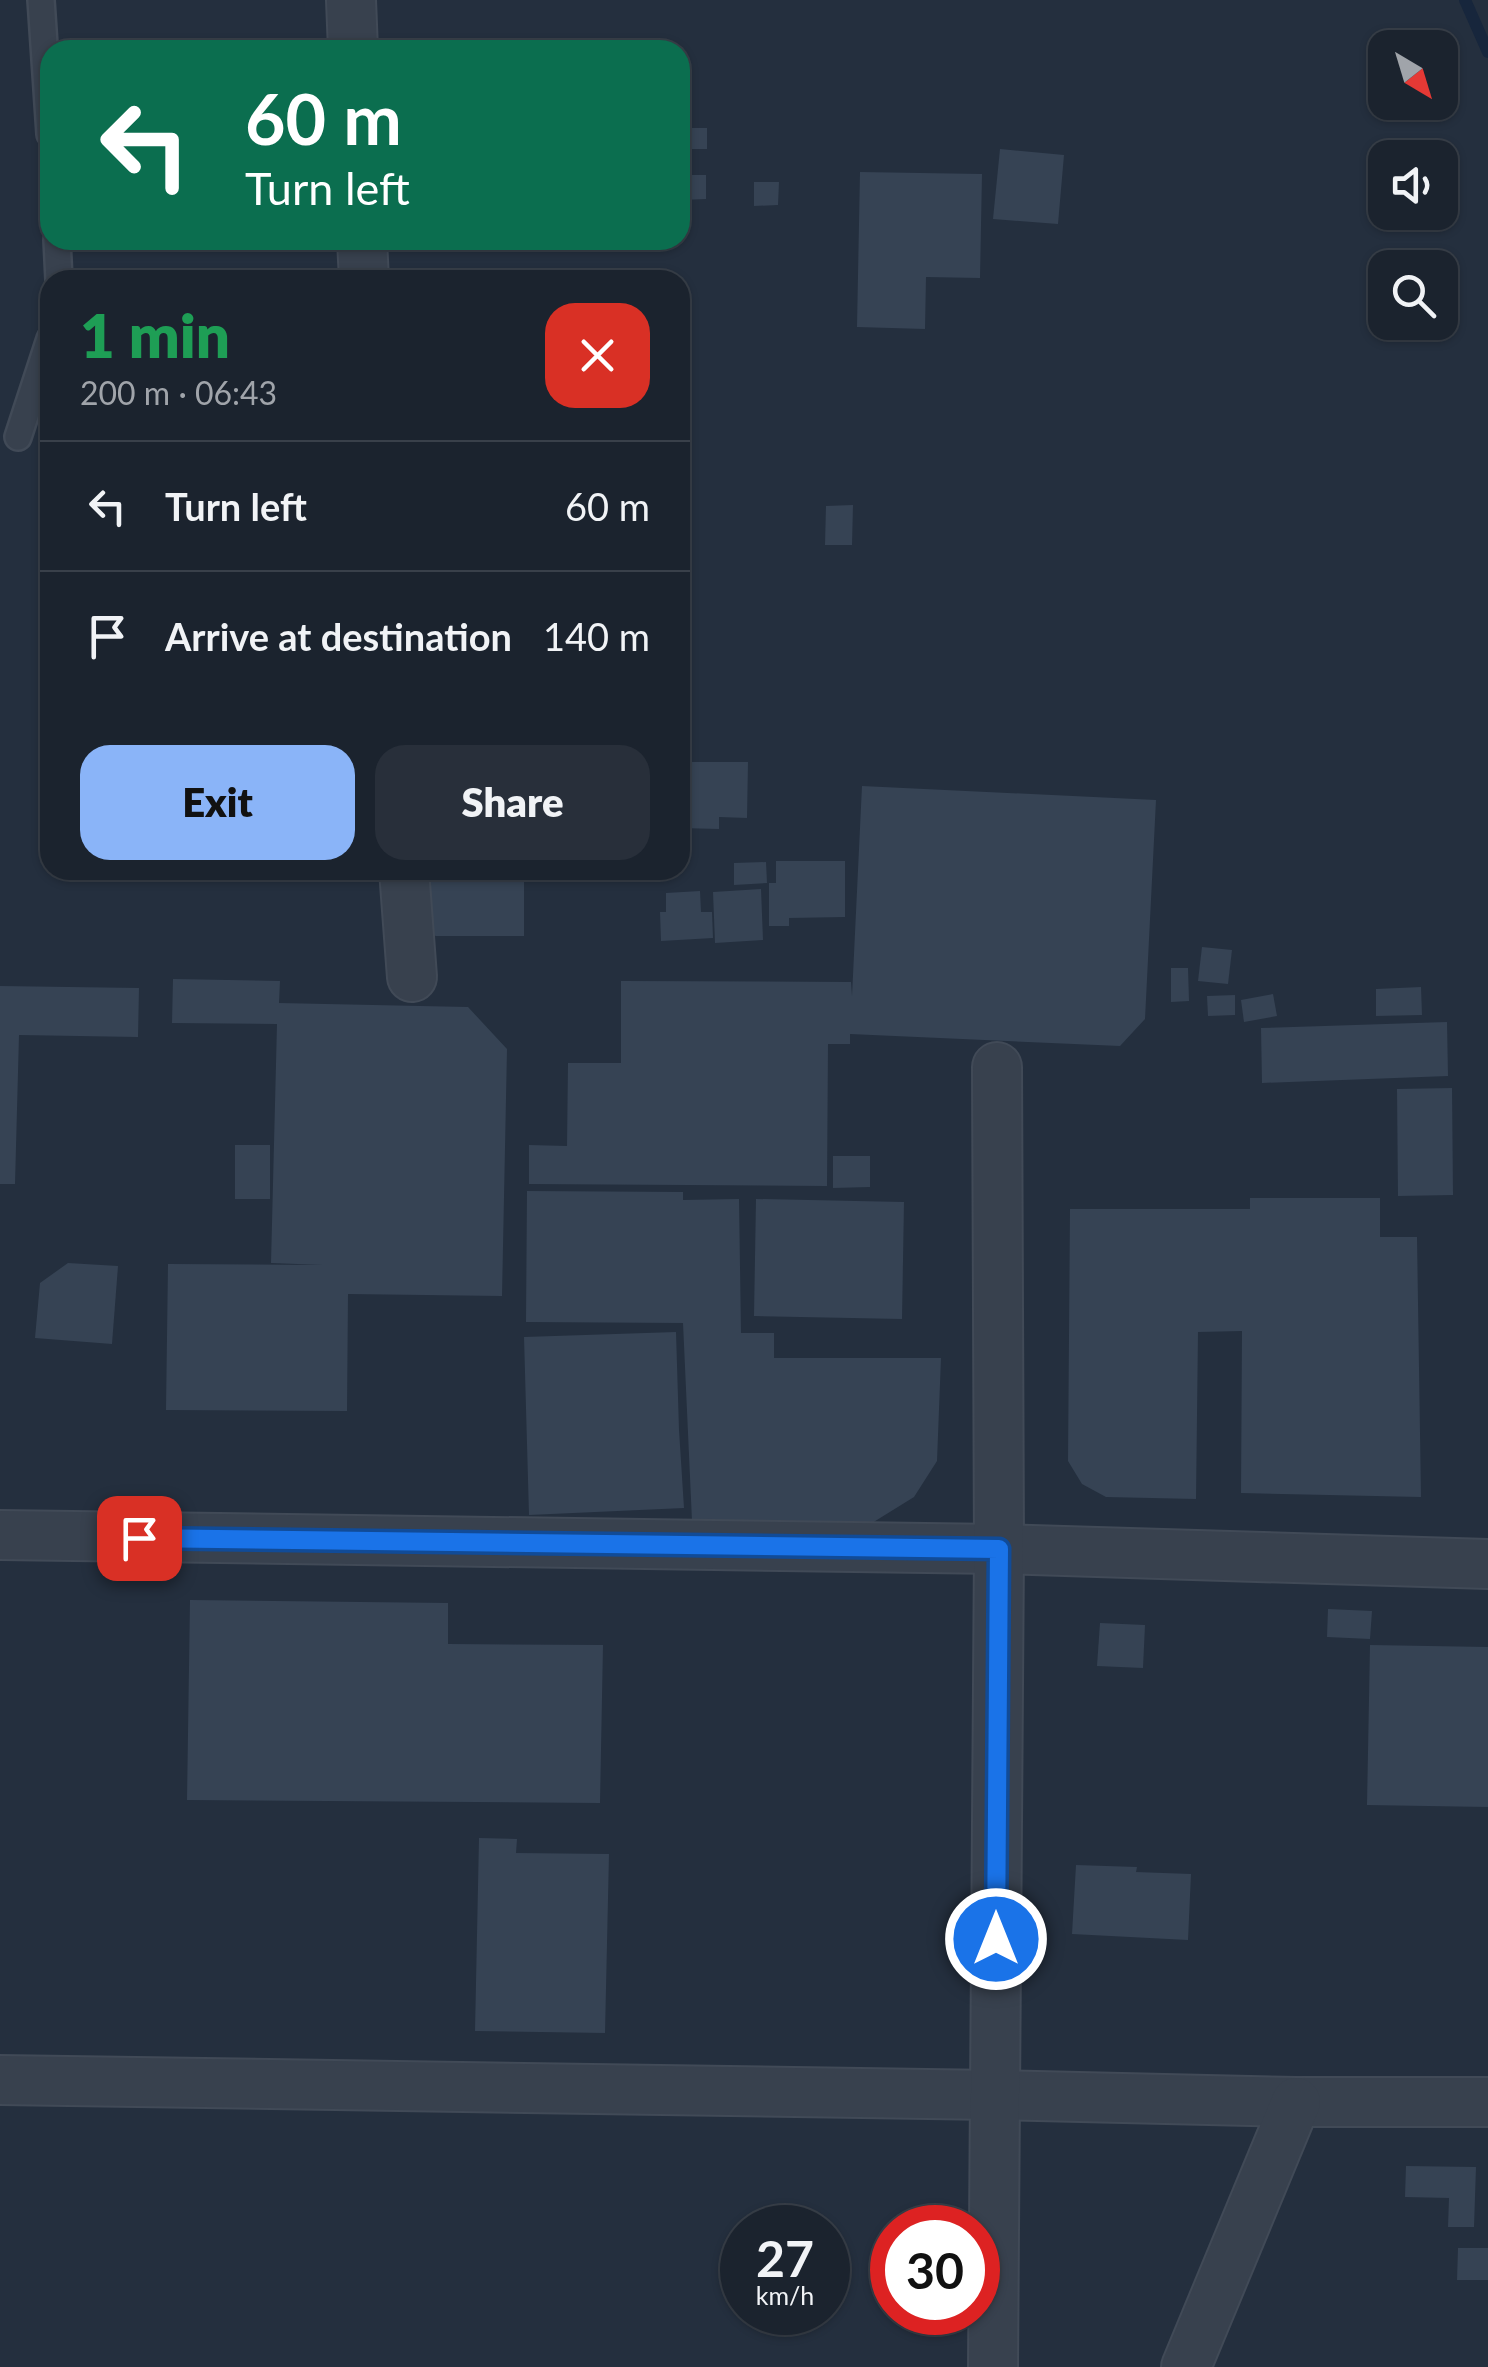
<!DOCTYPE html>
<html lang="en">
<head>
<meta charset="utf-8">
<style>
  body { margin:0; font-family:Lato,sans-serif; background:#282f3a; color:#f1f3f6; height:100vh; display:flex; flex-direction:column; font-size:38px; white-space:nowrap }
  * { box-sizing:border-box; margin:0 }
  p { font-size:32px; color:#a0a4aa }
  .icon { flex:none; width:55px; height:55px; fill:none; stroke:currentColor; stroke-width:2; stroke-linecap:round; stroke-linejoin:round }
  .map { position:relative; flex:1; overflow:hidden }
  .drawer { position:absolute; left:40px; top:270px; width:650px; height:610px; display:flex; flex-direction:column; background:#1b232e; border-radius:30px; box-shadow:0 2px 8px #0004,0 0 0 2px #39404a }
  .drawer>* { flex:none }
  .top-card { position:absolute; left:40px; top:40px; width:650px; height:210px; border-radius:30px; box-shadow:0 2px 8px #0004,0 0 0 2px #39404a; background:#0b6e4f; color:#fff; overflow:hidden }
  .needle { width:65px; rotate:142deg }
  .buttons { position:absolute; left:1368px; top:30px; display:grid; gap:20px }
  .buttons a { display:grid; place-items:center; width:90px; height:90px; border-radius:20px; background:#1b232e; box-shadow:0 2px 8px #0004,0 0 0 2px #39404a; font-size:50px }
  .speed { position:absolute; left:720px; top:2205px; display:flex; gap:20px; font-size:50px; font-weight:700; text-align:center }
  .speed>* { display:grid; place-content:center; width:130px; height:130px; border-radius:50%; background:#1b232e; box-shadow:0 2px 8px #0004,0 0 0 2px #39404a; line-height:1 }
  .speed small { font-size:25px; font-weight:400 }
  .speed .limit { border:15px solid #d22; background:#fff; color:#111 }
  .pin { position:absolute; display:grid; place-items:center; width:85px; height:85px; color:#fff; margin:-42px; border-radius:20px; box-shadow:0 5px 15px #0006 }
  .me { position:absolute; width:110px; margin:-55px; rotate:0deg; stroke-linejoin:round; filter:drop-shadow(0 0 8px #0008) }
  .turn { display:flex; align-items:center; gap:35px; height:210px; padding:0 40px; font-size:45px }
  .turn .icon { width:130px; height:130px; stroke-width:2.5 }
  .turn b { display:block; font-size:70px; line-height:85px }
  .round { display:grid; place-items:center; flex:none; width:105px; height:105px; border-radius:30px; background:#282f3a }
  .head { display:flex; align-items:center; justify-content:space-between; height:170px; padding:0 40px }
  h1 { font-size:60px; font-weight:800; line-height:75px; color:#1e9e55 }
  .primary-button { display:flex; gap:20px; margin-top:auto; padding:20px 40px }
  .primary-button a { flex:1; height:115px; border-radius:30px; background:#8ab4f8; color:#111; font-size:40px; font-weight:800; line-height:115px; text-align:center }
  .primary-button a+a { background:#282f3a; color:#f1f3f6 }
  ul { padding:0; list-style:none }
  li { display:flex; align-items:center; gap:30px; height:130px; padding:0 40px; border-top:2px solid #39404a }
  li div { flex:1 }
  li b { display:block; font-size:38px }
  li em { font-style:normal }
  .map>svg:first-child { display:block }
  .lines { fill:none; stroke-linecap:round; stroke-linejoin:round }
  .stream { stroke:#17263c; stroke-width:12 }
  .building { fill:#364354 }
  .service-casing { stroke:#414a57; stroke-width:30 }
  .minor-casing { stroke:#414a57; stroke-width:52 }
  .service { stroke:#38414e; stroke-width:25 }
  .minor { stroke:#38414e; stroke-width:48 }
  .route-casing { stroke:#114b97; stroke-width:25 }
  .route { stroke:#1a73e8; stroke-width:18 }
</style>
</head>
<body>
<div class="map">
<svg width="1488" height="2367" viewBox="0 0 1488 2367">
  <rect width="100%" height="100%" fill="#242f3e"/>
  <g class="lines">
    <path class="stream" d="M1465,0L1488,52"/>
  </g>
  <g class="building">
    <path d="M301,43L302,50H261V48Z"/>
    <rect x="680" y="128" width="27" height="21"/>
    <path d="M1000,149L1064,155L1058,224L993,219Z"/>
    <path d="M860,172L982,174L980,278L926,277L925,329L857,327Z"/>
    <path d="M682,175H706V199L682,200Z"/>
    <path d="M754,182H779L778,205L754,206Z"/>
    <path d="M853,505L852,545H825L826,506Z"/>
    <path d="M680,762H748L747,818L719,817V829L680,828Z"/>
    <path d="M862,786L1156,800L1145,1019L1120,1046L850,1034V1044H828L827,1186L529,1184V1145L567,1146L568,1063H621V981L851,982L852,996Z"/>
    <path d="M776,861H845V917L789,918V926H769V883H776Z"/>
    <path d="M766,862L767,883L734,885V863Z"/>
    <path d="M416,870H524V936H436L427,933Z"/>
    <path d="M761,889L763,940L715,943L713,892Z"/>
    <path d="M700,891L701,912H712L713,938L661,941L660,912H666V893Z"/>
    <path d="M1202,947L1232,950L1228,984L1198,981Z"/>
    <path d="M1171,968H1188L1189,1001L1171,1002Z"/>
    <path d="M173,979L280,981L279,1003L468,1007L507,1049L502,1296L348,1294L347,1411L166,1410L168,1264L323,1265L271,1263L277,1024L172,1023Z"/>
    <path d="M0,986L139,988L138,1037L19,1035L15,1184H0Z"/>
    <path d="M1421,987L1422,1015L1376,1016V989Z"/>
    <path d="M1273,994L1277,1016L1244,1022L1241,1000Z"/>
    <path d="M1235,995V1015L1208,1016L1207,996Z"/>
    <path d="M1447,1022L1448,1076L1262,1083L1261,1028Z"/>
    <path d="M1452,1088L1453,1195L1398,1196L1397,1089Z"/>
    <rect x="235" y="1145" width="35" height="54"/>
    <path d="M833,1156H870V1187L833,1188Z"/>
    <path d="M527,1191L683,1192V1200L739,1199L741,1333H774V1358H941L937,1461L914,1497L872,1523L692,1521L683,1323L526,1322Z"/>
    <path d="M1250,1198H1380V1237H1417L1421,1497L1241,1493L1242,1331L1198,1332L1196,1499L1106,1497L1082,1484L1068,1461L1070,1209H1250Z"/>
    <path d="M756,1199L904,1202L902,1319L754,1316Z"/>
    <path d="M68,1263L118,1266L112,1344L35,1338L40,1283Z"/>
    <path d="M676,1332L679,1430L684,1508L529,1515L524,1337Z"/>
    <path d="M190,1600L448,1603V1644L603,1645L600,1803L187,1800Z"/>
    <path d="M1328,1609L1372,1611L1370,1639L1327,1637Z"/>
    <path d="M1100,1623L1145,1625L1143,1668L1097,1666Z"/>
    <path d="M1370,1645L1488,1647V1807L1367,1805Z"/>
    <path d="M479,1838L517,1839L516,1853L609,1854L605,2033L475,2031Z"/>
    <path d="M1076,1865L1137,1867L1136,1872L1191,1874L1188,1940L1072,1934Z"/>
    <path d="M1406,2166L1476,2167L1474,2227H1448L1449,2198L1405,2197Z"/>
    <path d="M1458,2248H1488V2280H1457Z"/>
  </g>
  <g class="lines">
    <defs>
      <g id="service">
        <path d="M41,0L50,134"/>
        <path d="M57,240L59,280"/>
        <path d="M18,437L50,339"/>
      </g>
      <g id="minor">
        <path d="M351,0L353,50"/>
        <path d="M362,240L364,280"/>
        <path d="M404,870L412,977"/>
        <path d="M0,1535L999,1549L1488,1564"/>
        <path d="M0,2080L994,2095L1296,2102H1488"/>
        <path d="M993,2367L999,1549L997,1067"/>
        <path d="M1186,2367L1296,2102"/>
      </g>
    </defs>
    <use href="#service" class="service-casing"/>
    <use href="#minor" class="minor-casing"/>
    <use href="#service" class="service"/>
    <use href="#minor" class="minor"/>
  </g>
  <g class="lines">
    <defs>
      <path id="route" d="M139,1538L999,1549L996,1939"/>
    </defs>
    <use href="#route" class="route-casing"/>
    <use href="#route" class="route"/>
  </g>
</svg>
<div class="buttons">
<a><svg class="needle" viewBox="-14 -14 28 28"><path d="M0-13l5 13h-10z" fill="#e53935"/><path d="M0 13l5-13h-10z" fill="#a0a4aa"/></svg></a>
<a><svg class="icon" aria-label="sound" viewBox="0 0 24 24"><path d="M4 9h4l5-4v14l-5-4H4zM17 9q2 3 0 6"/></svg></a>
<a><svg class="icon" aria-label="search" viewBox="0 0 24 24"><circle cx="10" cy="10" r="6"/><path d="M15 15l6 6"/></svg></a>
</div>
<div class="speed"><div>27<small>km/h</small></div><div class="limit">30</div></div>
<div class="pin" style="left:139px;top:1538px;background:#d93025"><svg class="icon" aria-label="arrive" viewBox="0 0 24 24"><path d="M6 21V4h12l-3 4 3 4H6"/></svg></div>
<svg class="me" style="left:996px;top:1939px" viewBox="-20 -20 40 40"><circle r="17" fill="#1a73e8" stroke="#fff" stroke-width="3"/><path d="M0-11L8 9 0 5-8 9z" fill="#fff"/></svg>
<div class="top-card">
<div class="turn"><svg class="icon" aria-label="left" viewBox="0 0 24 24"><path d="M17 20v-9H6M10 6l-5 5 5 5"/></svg><div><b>60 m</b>Turn left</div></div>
</div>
<section class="drawer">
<div class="head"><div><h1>1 min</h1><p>200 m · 06:43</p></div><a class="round" style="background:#d93025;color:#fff"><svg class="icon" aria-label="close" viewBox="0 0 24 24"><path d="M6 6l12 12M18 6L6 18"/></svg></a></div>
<ul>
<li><svg class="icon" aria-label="left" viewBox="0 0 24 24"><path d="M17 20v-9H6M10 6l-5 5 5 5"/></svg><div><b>Turn left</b></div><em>60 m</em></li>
<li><svg class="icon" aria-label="arrive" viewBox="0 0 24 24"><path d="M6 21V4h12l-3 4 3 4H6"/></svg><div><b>Arrive at destination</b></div><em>140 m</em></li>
</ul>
<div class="primary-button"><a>Exit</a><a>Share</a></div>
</section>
</div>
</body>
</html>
